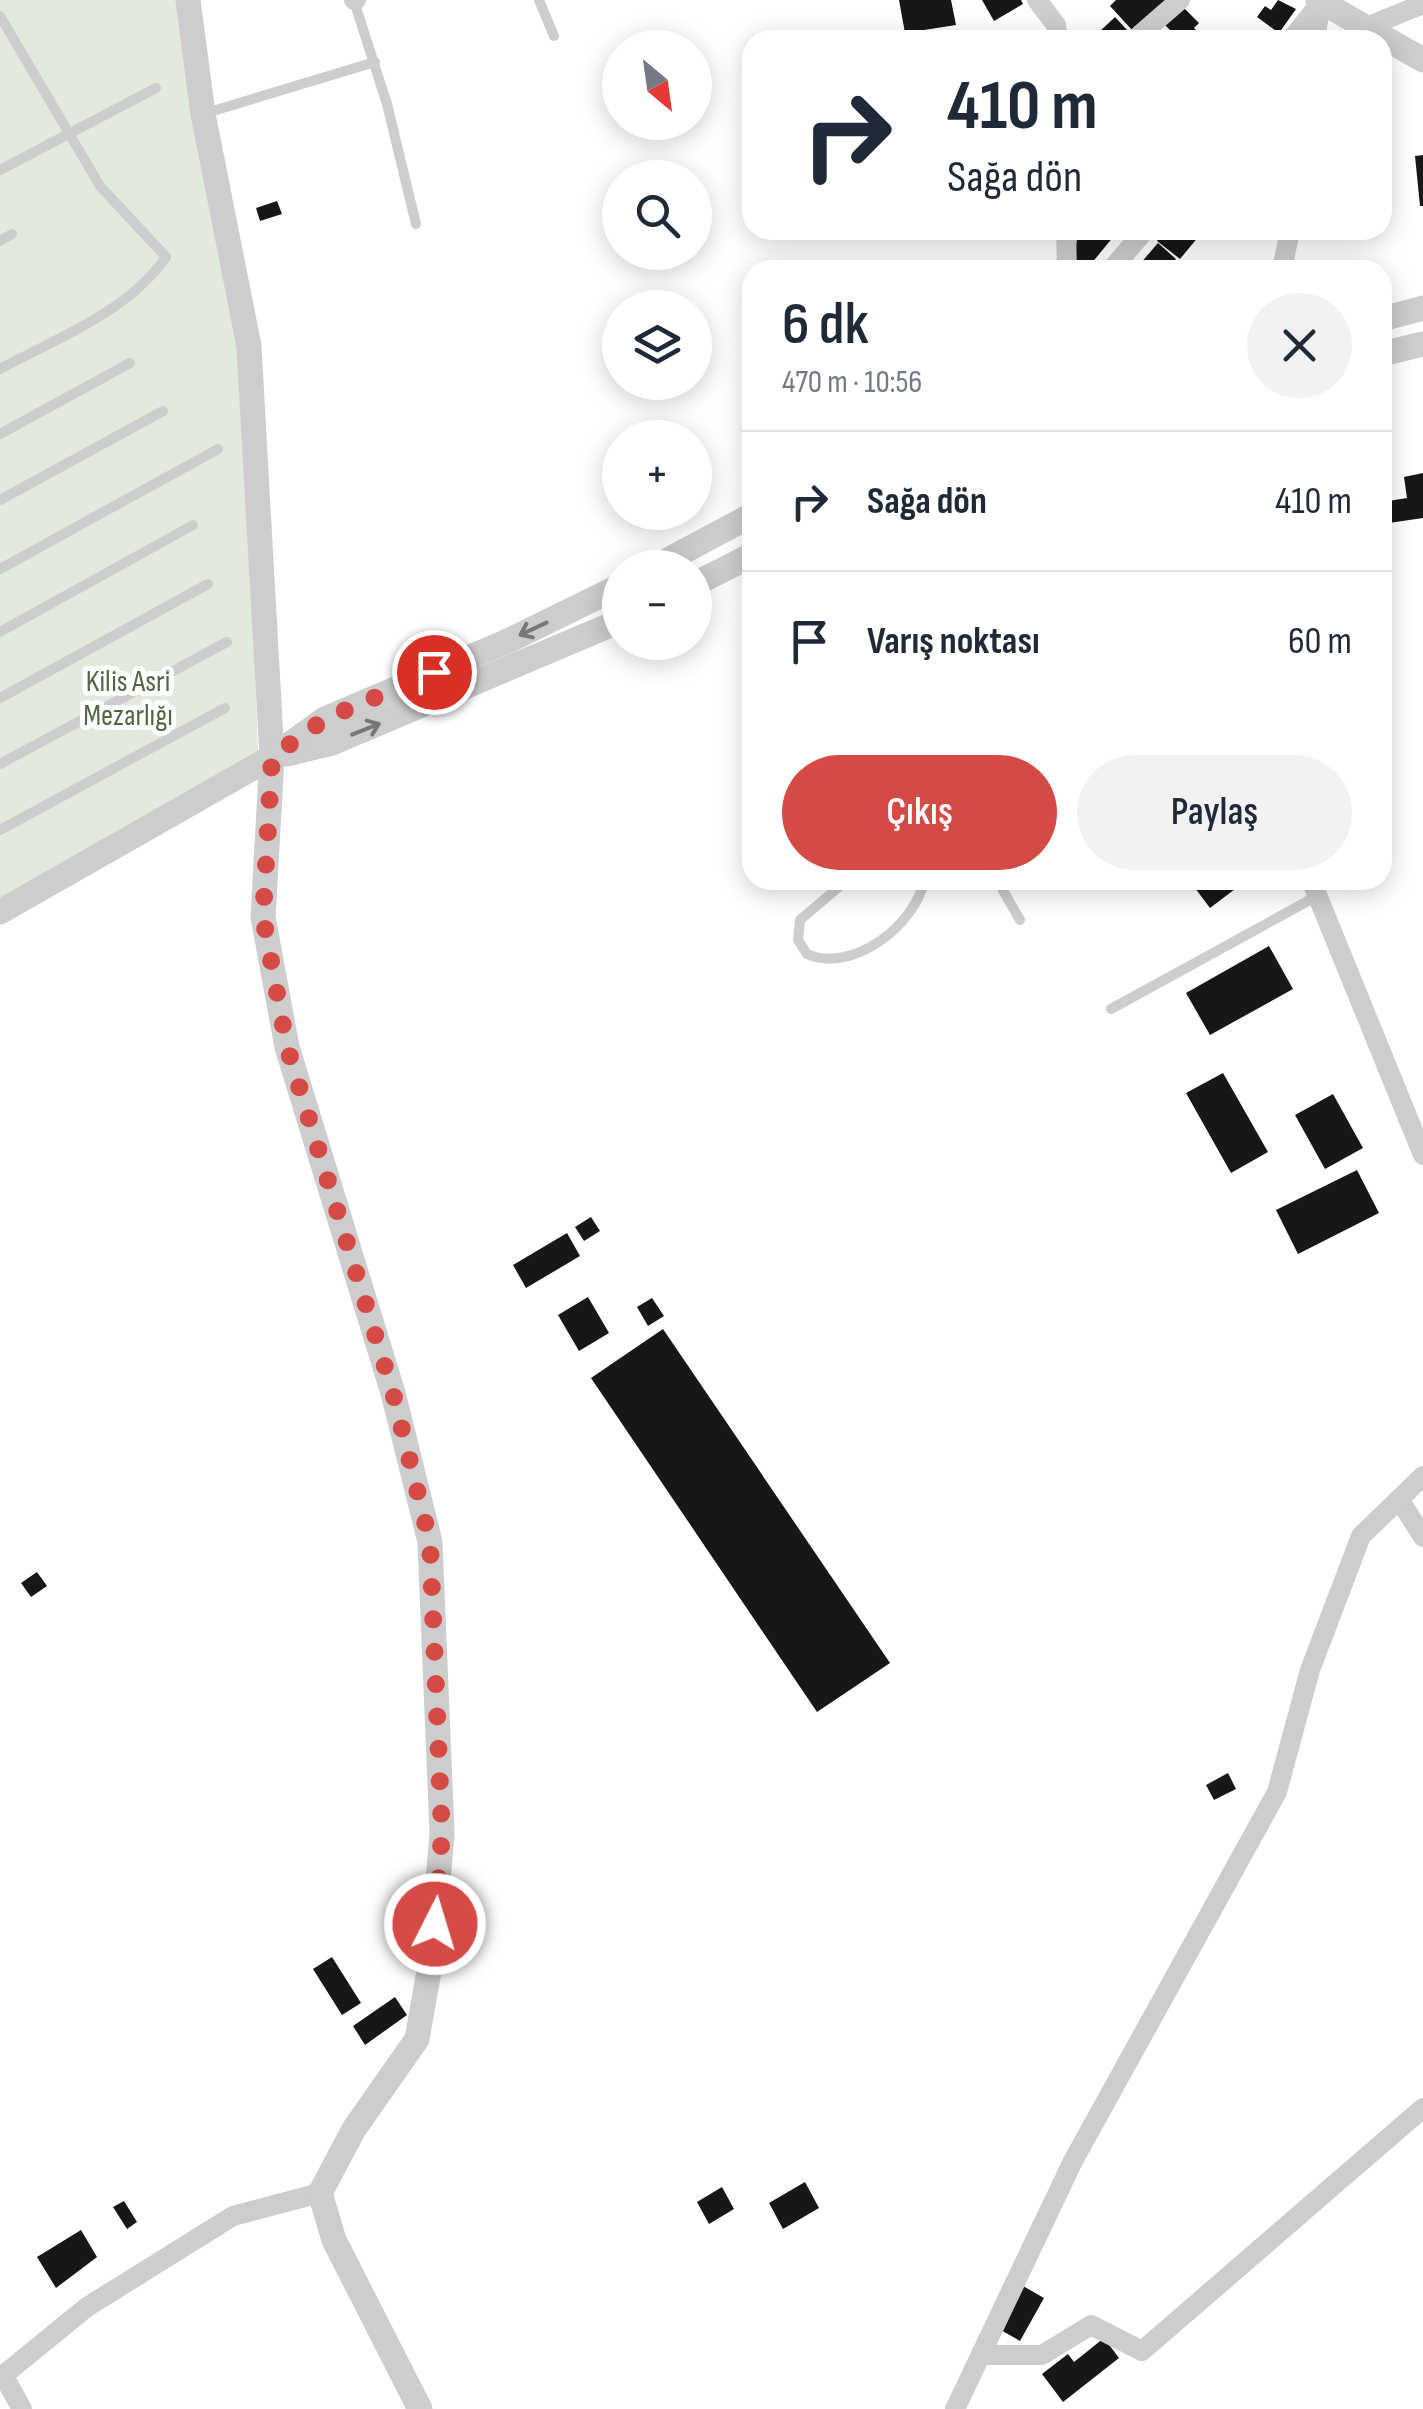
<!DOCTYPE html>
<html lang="tr">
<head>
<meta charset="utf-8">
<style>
  body { margin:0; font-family:"Sofia Sans Condensed",sans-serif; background:#f2f2f3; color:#1f2937; height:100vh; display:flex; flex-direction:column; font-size:38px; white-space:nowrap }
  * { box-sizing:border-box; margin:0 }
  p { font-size:32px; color:#747a83 }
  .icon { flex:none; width:55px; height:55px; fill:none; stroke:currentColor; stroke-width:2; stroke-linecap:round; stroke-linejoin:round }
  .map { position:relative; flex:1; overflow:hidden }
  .details { position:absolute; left:742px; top:260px; width:650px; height:630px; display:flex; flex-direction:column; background:#fff; border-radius:30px; box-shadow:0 5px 25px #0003 }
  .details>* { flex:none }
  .guide { position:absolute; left:742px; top:30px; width:650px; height:210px; border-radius:30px; box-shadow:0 5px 25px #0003; background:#fff; color:#1f2937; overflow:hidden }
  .needle { width:65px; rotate:151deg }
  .controls { position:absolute; left:602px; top:30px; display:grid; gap:20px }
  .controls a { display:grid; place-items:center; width:110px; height:110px; border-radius:50%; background:#fff; box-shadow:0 5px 25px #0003; font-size:50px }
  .pin { position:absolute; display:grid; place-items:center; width:85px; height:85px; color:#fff; margin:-42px; border:5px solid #fff; border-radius:50%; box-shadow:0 2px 10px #0007 }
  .me { position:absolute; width:110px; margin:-55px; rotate:5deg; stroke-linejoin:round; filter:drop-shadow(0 0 8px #0008) }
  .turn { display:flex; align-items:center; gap:35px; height:210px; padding:0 40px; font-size:45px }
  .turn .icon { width:130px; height:130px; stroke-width:2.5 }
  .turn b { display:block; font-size:70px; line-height:85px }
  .round { display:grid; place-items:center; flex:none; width:105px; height:105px; border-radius:52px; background:#f2f2f3 }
  .overview { display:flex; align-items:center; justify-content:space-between; height:170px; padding:0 40px }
  h1 { font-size:60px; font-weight:600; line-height:75px }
  .action { display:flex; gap:20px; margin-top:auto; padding:20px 40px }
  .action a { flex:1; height:115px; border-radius:60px; background:#d54a44; color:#fff; font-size:40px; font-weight:600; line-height:115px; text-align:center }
  .action a+a { background:#f2f2f3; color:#1f2937 }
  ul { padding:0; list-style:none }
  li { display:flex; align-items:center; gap:30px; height:140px; padding:0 40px; border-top:2px solid #e0e1e3 }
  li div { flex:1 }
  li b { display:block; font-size:38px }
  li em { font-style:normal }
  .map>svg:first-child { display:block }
  .green { fill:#e2e9dd }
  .building { fill:#171717 }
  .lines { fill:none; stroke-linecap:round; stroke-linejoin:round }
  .service { stroke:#cdcdcd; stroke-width:10 }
  .minor { stroke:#cdcdcd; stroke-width:20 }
  .tertiary { stroke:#cdcdcd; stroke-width:25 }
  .oneway { stroke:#777 }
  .route { stroke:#d54a44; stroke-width:18; stroke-dasharray:0 32.4 }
  .labels { text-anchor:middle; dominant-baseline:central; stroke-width:10; stroke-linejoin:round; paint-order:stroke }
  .park-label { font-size:30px; fill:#4f6841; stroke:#fff }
</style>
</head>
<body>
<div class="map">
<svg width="1423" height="2409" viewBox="0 0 1423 2409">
  <rect width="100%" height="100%" fill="#fff"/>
  <path class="green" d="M0,0H180L243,357L259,775L0,920Z"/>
  <g class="building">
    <path d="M899,0H951L956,25L905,33Z"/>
    <path d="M982,0H1021L1023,4L994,21Z"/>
    <path d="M1116,0H1166L1132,30L1110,6Z"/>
    <path d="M1278,0L1296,9L1279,33L1257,17L1265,6L1271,10Z"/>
    <path d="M1184,8L1199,23L1194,28L1200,34L1193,40L1188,34L1180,40L1165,25Z"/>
    <path d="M1115,17L1129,32L1121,40H1104L1098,33Z"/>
    <path d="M1423,155V206H1420L1415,156Z"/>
    <path d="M277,201L282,214L260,221L256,208Z"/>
    <path d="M1078,230H1119L1086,270L1074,261Z"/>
    <path d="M1166,230H1204L1180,259L1157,241Z"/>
    <path d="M1158,243L1176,259L1166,270H1145L1139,265Z"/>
    <path d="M1423,473V518L1382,524V502L1407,498L1404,477Z"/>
    <path d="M1189,880H1247L1210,908Z"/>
    <path d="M1269,946L1293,989L1210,1035L1186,993Z"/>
    <path d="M1223,1073L1268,1152L1231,1173L1186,1093Z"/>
    <path d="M1333,1094L1363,1148L1325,1169L1295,1115Z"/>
    <path d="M1357,1170L1379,1213L1298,1254L1276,1210Z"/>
    <path d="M591,1217L600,1231L584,1241L575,1227Z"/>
    <path d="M567,1233L580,1256L526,1288L513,1265Z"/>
    <path d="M588,1297L609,1333L579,1351L558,1315Z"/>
    <path d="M652,1298L664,1316L648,1326L637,1307Z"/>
    <path d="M663,1329L890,1663L817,1712L591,1378Z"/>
    <path d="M37,1572L47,1586L31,1597L21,1583Z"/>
    <path d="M1228,1773L1236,1789L1214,1800L1206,1785Z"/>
    <path d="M332,1957L361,2003L342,2015L313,1969Z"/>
    <path d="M395,1997L407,2015L365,2045L353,2026Z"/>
    <path d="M805,2182L819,2208L783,2229L769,2203Z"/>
    <path d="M722,2187L734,2209L709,2224L697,2202Z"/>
    <path d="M124,2201L137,2222L127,2229L113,2207Z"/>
    <path d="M81,2230L97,2257L56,2288L37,2257Z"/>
    <path d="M1023,2286L1044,2298L1020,2341L999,2329Z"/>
    <path d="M1104,2338L1119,2358L1063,2402L1042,2374L1068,2354L1074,2362Z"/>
  </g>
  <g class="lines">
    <g class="service">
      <path d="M539,0L554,36"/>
      <path d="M354,1L387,104L416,224"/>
      <path d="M0,16L100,186L166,257C128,312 57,338 0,369"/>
      <path d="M203,114L375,62"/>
      <path d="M0,170L156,88"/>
      <path d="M0,241L12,234"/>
      <path d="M0,434L130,363"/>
      <path d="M0,500L163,411"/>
      <path d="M0,569L218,449"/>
      <path d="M0,632L193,525"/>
      <path d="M0,698L208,584"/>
      <path d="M0,764L227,642"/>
      <path d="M0,830L225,708"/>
      <path d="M847,880L800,920L798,940L807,954C852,974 916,925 924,880"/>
      <path d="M997,880L1020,920"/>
      <path d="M1111,1009L1317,896"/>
    </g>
    <g class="minor">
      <path d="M354,0H356"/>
      <path d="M1037,0L1056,25L1058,40"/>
      <path d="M1364,28L1423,4"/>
      <path d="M1134,40L1180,0"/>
      <path d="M1291,40L1321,2"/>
      <path d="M1315,40L1321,2"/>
      <path d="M1066,230L1067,270"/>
      <path d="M1111,270L1145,230"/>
      <path d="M1282,270L1290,230"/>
      <path d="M1311,880L1423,1155"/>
      <path d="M1399,1499L1423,1537"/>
      <path d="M981,2355H1042L1091,2325L1142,2351L1423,2108"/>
      <path d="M3,2375L22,2409"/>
      <path d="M0,2378L87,2307L233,2216L320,2193"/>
      <path d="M955,2409L1073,2161L1277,1792L1310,1670L1361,1536L1423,1476"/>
    </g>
    <g class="tertiary">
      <path d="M188,0L203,114L249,346L272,757L263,917L287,1047L393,1393L430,1542L442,1833L432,1954L417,2039L354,2129L320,2193L334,2240L420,2409"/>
      <path d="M1318,0L1423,60"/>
      <path d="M1382,319L1423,308"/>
      <path d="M1382,354L1423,344"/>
      <path d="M653,568L752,515"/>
      <path d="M695,584L752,555"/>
      <path d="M287,754L332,743L620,621"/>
      <path d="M0,912L272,757L325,719L508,641L620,586"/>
    </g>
  </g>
  <defs><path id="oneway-shaft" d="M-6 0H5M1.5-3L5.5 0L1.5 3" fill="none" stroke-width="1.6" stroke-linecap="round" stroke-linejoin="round" transform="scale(2.5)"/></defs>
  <g class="oneway">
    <use href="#oneway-shaft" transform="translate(533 629) rotate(155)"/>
    <use href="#oneway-shaft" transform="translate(366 729) rotate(-22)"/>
  </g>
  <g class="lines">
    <path class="route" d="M434,672L325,719L272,757L263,917L287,1047L393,1393L430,1542L442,1834L435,1924"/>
  </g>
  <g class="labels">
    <g class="park-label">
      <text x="128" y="682">Kilis Asri<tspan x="128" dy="34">Mezarlığı</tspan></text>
    </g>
  </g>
</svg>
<div class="controls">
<a><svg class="needle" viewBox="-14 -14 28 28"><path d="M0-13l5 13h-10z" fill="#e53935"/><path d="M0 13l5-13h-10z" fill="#747a83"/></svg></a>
<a><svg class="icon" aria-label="search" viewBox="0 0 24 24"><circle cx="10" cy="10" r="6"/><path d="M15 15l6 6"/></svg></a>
<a><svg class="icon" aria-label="layers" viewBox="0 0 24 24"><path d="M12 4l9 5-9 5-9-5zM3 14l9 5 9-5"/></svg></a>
<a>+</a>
<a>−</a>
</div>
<div class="pin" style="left:434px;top:672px;background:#d93025"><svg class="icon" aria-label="arrive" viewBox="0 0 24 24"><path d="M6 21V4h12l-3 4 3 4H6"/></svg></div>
<svg class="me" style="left:435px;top:1924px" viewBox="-20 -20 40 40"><circle r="17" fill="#d54a44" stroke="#fff" stroke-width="3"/><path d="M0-11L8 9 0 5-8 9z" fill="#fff"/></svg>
<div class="guide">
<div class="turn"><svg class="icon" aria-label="right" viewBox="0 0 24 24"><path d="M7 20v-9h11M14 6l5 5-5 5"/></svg><div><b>410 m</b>Sağa dön</div></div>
</div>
<section class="details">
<div class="overview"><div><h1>6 dk</h1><p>470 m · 10:56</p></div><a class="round"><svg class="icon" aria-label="close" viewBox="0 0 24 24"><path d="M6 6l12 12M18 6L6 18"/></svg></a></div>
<ul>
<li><svg class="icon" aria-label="right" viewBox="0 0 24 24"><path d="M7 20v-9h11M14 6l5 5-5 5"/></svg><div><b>Sağa dön</b></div><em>410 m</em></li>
<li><svg class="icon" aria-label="arrive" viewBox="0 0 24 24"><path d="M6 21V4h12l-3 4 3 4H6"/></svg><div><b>Varış noktası</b></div><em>60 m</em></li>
</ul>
<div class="action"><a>Çıkış</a><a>Paylaş</a></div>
</section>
</div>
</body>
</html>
